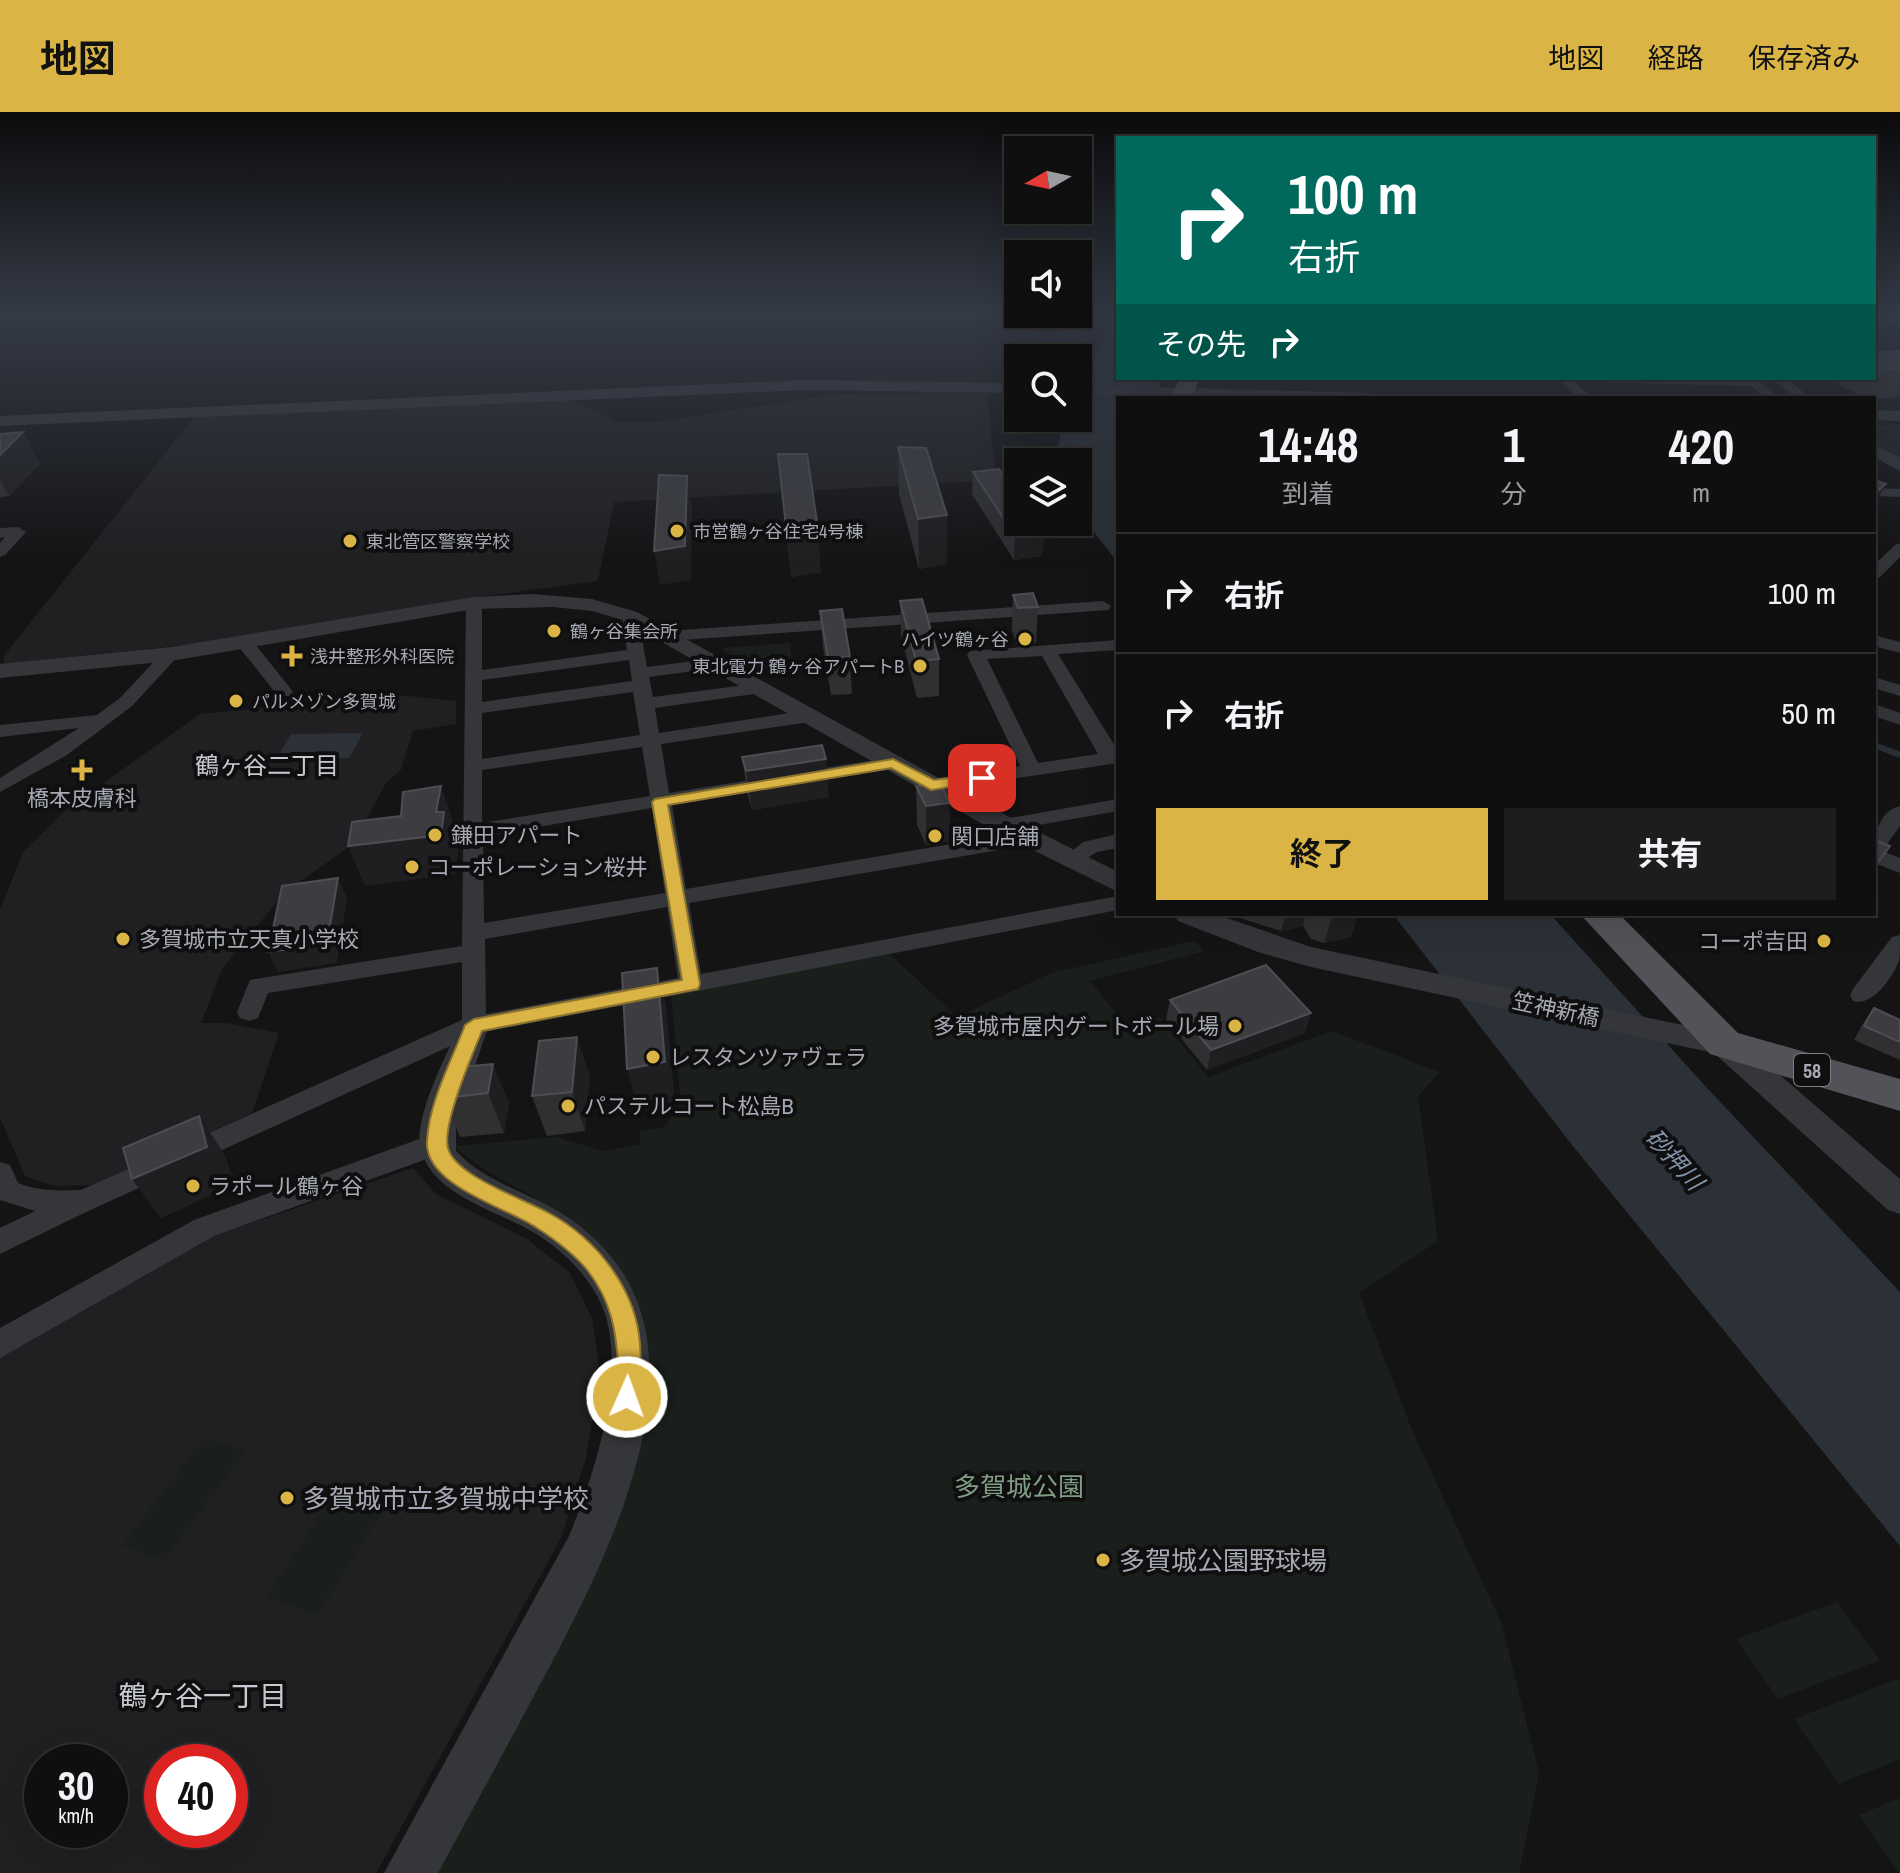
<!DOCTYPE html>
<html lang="ja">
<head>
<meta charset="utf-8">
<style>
  body { margin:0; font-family:"Archivo Narrow","Noto Sans JP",sans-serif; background:#1d1d1e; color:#f1f3f6; height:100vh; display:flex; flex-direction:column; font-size:30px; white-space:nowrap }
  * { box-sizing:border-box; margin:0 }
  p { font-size:26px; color:#9b9c9f }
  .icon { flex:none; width:44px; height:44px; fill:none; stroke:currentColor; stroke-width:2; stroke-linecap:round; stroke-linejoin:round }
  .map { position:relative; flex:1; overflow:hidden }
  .details { position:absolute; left:1116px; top:284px; width:760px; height:520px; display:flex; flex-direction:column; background:#0f0f10; border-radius:0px; box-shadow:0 8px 32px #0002,0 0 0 2px #2f2f30 }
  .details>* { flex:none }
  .top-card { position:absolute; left:1116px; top:24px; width:760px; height:244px; border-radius:0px; box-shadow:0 8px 32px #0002,0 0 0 2px #2f2f30; background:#00695c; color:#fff; overflow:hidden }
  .needle { width:52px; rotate:261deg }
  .fabs { position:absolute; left:1004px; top:24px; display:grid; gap:16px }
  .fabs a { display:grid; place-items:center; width:88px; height:88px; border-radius:0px; background:#0f0f10; box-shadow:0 8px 32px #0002,0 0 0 2px #2f2f30; font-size:40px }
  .speed { position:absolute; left:24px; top:1632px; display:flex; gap:16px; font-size:40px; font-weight:700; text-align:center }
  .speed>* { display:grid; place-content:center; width:104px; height:104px; border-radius:50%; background:#0f0f10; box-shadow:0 8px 32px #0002,0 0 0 2px #2f2f30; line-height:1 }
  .speed small { font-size:20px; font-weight:400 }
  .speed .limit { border:12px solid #d22; background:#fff; color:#111 }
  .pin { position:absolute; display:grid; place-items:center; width:68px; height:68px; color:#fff; margin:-34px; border-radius:16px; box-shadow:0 4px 12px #0006 }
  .me { position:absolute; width:88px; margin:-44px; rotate:2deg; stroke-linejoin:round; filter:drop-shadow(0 0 6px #0008) }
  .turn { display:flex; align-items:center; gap:28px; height:168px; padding:0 40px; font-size:36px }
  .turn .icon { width:104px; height:104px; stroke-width:2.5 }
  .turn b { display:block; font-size:56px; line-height:68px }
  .then { display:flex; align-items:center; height:76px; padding:0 40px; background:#0003; gap:16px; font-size:30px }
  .eta { display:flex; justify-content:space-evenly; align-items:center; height:136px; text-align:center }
  .eta b { font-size:48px; font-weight:700; line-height:56px }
  .action { display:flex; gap:16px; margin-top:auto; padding:16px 40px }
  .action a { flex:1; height:92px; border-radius:0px; background:#dbb446; color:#111; font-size:32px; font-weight:700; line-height:92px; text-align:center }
  .action a+a { background:#1d1d1e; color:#f1f3f6 }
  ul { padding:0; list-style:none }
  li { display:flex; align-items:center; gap:24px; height:120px; padding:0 40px; border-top:2px solid #2f2f30 }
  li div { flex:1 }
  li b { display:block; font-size:30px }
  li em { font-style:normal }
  header { display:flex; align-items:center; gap:48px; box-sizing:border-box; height:112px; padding:0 40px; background:#dbb446; color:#111 }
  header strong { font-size:38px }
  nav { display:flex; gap:44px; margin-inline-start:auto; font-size:28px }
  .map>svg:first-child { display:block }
  .built { fill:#202022; fill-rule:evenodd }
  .green { fill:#1a1f1c }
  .water { fill:#2c3137 }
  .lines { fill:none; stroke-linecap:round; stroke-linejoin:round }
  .stream { stroke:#2c3137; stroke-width:6 }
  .minor { fill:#35363a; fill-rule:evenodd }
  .tertiary { fill:#35363a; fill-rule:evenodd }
  .primary { fill:#525358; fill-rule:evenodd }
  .wall { fill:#303033 }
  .shaded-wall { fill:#1f1f21 }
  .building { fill:#3d3d41; stroke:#4d4e53; stroke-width:2 }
  .route { fill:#dbb446; stroke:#8e752e; stroke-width:2 }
  .poi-dot { fill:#dbb446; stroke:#0f0f10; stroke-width:3 }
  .labels { text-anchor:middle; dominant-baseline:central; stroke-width:8; stroke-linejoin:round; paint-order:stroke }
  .far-poi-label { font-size:18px; fill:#a7aab4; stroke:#0f0f10; text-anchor:start }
  .shield { fill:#0f0f10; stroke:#797c83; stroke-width:2 }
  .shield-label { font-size:20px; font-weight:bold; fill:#a7aab4 }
  .poi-label { font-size:22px; fill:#a7aab4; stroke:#0f0f10; text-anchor:start }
  .street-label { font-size:22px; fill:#a7aab4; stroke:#0f0f10 }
  .neighbourhood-label { font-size:24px; fill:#c7c9d0; stroke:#0f0f10 }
  .water-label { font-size:24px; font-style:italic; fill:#8295ab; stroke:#0f0f10 }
  .near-park-label { font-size:26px; fill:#809d84; stroke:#0f0f10 }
  .near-poi-label { font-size:26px; fill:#a7aab4; stroke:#0f0f10; text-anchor:start }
  .near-neighbourhood-label { font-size:28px; fill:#c7c9d0; stroke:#0f0f10 }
</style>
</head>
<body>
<header>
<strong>地図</strong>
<nav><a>地図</a><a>経路</a><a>保存済み</a></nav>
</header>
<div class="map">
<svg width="1900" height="1761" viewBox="0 0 1900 1761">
  <rect width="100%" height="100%" fill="#141415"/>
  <g class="built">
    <path d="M987,281L996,368L614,390L598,469L470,486L203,531L5,552L3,545L194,305L571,287L620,311L665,309L836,282Z"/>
    <path d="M1874,313H1900V348L1874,332Z"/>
    <path d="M360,579L456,589V612L413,619L401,658L386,671L353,732L284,781L222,857L201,911H227L279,921L252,1001L93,1073L54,1074L25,1064L0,1006V798L23,740L66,698L200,602L270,595Z"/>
    <path d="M413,1056L436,1082L527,1127L570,1161L592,1206L600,1259L586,1346L561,1426L376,1761H0V1240L190,1132ZM42,1650H110V1718H42ZM162,1650H230V1718H162Z"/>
  </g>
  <g class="green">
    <path d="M791,531V552L748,554L721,536Z"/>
    <path d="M1194,829L1205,839L1090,869L1126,913L1160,905L1208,965L1332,919L1440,960L1418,984L1438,1129L1359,1181L1412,1318L1501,1510L1539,1661L1519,1761H433L644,1254C644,1240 646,1224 643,1211C630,1152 577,1110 527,1081C501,1067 476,1055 455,1034L556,1025L604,1039L640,1032V1019L663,1015L681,994L671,882L890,842L957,905L1051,861Z"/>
    <path d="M205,1325L245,1339L164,1449L122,1433Z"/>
    <path d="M340,1372L389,1389L318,1503L266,1485Z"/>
    <path d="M1837,1490L1880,1548L1778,1587L1736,1527Z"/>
    <path d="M1897,1567L1900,1570V1647L1839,1672L1794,1607Z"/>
    <path d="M1900,1686V1761H1899L1859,1703Z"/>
  </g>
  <g class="water">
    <path d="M1118,199V266H1163L1154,286H1118V451L1078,399V350H1060L1058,336L1064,306H1078V279Z"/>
    <path d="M363,621L349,646H277L291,622Z"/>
    <path d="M1393,802H1550L1707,976L1900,1180V1434L1572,1033Z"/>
  </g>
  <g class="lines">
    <path class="stream" d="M1874,633L1900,643"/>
    <g class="minor">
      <path d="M1557,266H1570L1592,286H1579Z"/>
      <path d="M1595,266H1755L1780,286H1766L1751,274L1601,270Z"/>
      <path d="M1771,266H1785L1811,286H1797Z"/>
      <path d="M1874,376L1900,377V385L1874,384Z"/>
      <path d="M18,415L26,420L5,443L0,445V431L5,425L0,426V416Z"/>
      <path d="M1900,431V445L1880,465L1874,467V453L1895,433Z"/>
      <path d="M474,486L482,491V558L627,538L622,504L630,499L638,504L647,555L717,546L726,551L717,556L649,565L653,585L761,571L770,576L761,581L655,596L659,621L810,598L819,604L810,610L661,632L669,681L893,645L903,651L893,657L672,693L686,777L1028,719L1039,726L1028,733L689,791L701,862L1118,784V798L479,921L84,1101L0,1142V1116L35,1099L0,1088V1050L10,1053L18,1071C38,1079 60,1079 81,1078L462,908V850L268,881L258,906L249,909L240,906L237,900L250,868L462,834L466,491ZM629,548L632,569L482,590V568ZM633,580L640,623L482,647V601ZM642,635L650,684L482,711V658ZM652,696L665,781L484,811L483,724ZM667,795L678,866L486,902L485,827Z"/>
      <path d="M1103,489L1111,494L1109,498L667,529L658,524L667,519Z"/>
      <path d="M1874,523L1900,530V541L1874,534Z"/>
      <path d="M245,526L251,527L290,576L293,580L290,584H278L239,535L236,531Z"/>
      <path d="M1118,528V538L1058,542L1118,639V651L931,679L924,677L921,673L924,669L931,667L1020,654L967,543L970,539ZM1042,544L1098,642L1038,651L987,547Z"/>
      <path d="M171,537L180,542L132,594L67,643L0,680V666L79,616L0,625V613L97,603L120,586L165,538Z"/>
      <path d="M1874,565L1900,573V584L1874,576Z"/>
      <path d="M1874,592L1900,601V613L1874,604Z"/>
      <path d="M1118,687V699L1004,719L994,713L1004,707Z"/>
      <path d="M1900,694V714L1882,739L1900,746V761L1874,751C1874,730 1875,700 1900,694Z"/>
      <path d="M1118,722V736L1097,740L1072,755L1061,748L1083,730Z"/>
      <path d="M1900,823C1900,831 1900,842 1899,849C1892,866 1872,895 1853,889L1850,883L1853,877L1892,825Z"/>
      <path d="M436,1021L446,1024L449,1032L446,1040L214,1124L0,1246V1216L194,1108Z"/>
    </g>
    <g class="tertiary">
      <path d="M805,268L1018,271V281L805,278L0,314V304Z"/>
      <path d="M1078,273L1369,281L1377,286L1078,283Z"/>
      <path d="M1874,298L1900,299V309L1874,308Z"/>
      <path d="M1874,332L1900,346V359L1874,345Z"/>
      <path d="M533,482L592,487L637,500L1013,707L1118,760V780L995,719L623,508L592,499L553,495L474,497L171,549L0,566V552L171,535L474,485Z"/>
      <path d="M1174,802H1215L1311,835L1735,924L1900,1067V1102L1888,1098L1714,941L1311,855L1258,840L1178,809Z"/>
      <path d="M474,902L485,905L489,913L456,1008V1039C481,1066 517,1077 549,1094C577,1109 604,1132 621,1158C703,1281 588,1483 528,1595C498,1651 468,1706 438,1761H384L569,1424C594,1364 629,1257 602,1194C588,1160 554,1130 522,1114C487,1096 428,1078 420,1034C415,1002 447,943 459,913L463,905Z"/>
    </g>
    <g class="primary">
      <path d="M1874,199L1900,201V211L1874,206Z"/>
      <path d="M1179,266H1199L1192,286H1172Z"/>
      <path d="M1580,802H1619L1738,921L1900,967V999L1710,942Z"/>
    </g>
  </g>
  <g class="wall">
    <path d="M1900,239V285L1874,287L1865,286L1838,272L1840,266H1874V241Z"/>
    <path d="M0,322L40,352L9,384L0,385Z"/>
    <path d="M898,335L947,452L919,457L899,382Z"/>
    <path d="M778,342L821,460L791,465Z"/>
    <path d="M973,360L1044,421L1042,444L1014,448L972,382Z"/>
    <path d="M1013,483L1038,495L1036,531L1017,533L1012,518Z"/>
    <path d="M900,489L939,547V584L917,586L901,524Z"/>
    <path d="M820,499L850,545L852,582L831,583L823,535Z"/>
    <path d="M742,645L829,685L752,698L748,684Z"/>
    <path d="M916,674L949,691L950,729L926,733L917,713Z"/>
    <path d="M1241,802H1358L1351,825L1324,831L1311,827L1303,814L1281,819L1240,806Z"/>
    <path d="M1170,888L1305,921L1207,958L1166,908Z"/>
    <path d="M1874,896L1900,908V948L1854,928L1864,910Z"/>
    <path d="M449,956L509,991L504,1021L460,1025L443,986Z"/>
    <path d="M590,964L585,1019L547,1024L532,984Z"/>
  </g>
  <g class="shaded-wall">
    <path d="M23,320L40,352L9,384L0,368V343Z"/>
    <path d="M687,364L692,397L691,468L660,473L654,439Z"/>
    <path d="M1886,372L1874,394V382Z"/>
    <path d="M947,403V452L919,457L918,407Z"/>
    <path d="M817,410L821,460L791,465L786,415Z"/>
    <path d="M1044,421L1042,444L1014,448L1015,424Z"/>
    <path d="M826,647L829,685L752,698L746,659Z"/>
    <path d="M441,674L454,713L453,724L458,738L456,762L365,774L348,734L436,700Z"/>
    <path d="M949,691L950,729L926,733V694Z"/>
    <path d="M338,766L347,786L337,851L278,860L268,840Z"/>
    <path d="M1286,802H1306L1303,814L1281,819Z"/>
    <path d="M1333,802H1358L1351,825L1324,831Z"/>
    <path d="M657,856L666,895L675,990L638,996L627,957Z"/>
    <path d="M1311,901L1305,921L1207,958L1211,938Z"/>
    <path d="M577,925L590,964L585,1019L572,980Z"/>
    <path d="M493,952L509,991L504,1021L488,981Z"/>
    <path d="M199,1004L225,1043L234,1073L161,1106L132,1067Z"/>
  </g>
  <g class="building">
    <path d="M1900,239V256L1883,258L1874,253V241Z"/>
    <path d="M23,320L0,343V322Z"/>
    <path d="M898,335L926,336L947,403L918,407Z"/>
    <path d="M778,342H807L817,410L786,415Z"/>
    <path d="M999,357L1018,384V410H1036L1044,421L1015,424L973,360Z"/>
    <path d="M659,363L687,364L685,434L654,439Z"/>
    <path d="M1874,368L1886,372L1874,382Z"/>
    <path d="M1033,481L1038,495L1018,496L1013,483Z"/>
    <path d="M922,487L939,547L916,549L900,489Z"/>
    <path d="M842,497L850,545L828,546L820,499Z"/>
    <path d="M822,633L826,647L746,659L742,645Z"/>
    <path d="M940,670L949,691L926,694L916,674Z"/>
    <path d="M441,674L436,700H444L441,723L348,734L352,710L401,704L403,680Z"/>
    <path d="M1874,728L1890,734L1879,749L1874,747Z"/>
    <path d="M338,766L327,831L268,840L282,774Z"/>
    <path d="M1266,853L1311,901L1211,938L1170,888Z"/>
    <path d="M657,856L665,950L627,957L622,861Z"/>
    <path d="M1874,896L1900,908V930L1864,914Z"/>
    <path d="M577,925L572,980L532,984L539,929Z"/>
    <path d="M493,952L488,981L443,986L449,956Z"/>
    <path d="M199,1004L207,1035L132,1067L123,1036Z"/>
  </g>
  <linearGradient id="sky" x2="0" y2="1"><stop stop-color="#0b0b0c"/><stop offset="0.45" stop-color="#343a46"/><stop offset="1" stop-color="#343a46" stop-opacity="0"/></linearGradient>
  <rect width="1900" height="446" fill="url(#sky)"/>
  <path class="route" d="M893,647L934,668L982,661L989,666L982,670L931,678L891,656L668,693L700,872L698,877L482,919C472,944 442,1012 448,1036C455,1064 524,1087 549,1101C597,1127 636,1177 640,1232C641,1252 644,1274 636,1293L627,1296L619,1293C613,1281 618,1269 618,1257C617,1220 611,1189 588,1159C576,1144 554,1127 537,1116C508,1096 424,1074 427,1029C429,990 451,950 465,913L474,907L682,868L652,690L655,687Z"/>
  <g class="poi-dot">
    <circle cx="677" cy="419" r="8"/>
    <circle cx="350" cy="429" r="8"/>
    <circle cx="554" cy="519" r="8"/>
    <circle cx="1025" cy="527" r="8"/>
    <path d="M288 532h8v8h8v8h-8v8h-8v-8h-8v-8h8z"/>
    <circle cx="920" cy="554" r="8"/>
    <circle cx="236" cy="589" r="8"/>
    <path d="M78 646h8v8h8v8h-8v8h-8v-8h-8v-8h8z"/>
    <circle cx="435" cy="723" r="8"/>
    <circle cx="935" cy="724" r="8"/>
    <circle cx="412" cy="755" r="8"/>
    <circle cx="123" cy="827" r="8"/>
    <circle cx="1824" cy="829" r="8"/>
    <circle cx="1235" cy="914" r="8"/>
    <circle cx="653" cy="945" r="8"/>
    <circle cx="568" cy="994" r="8"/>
    <circle cx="193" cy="1074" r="8"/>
    <circle cx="287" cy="1386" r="8"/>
    <circle cx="1103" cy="1448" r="8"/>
  </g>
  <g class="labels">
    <g class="far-poi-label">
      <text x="693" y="419">市営鶴ヶ谷住宅4号棟</text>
      <text x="366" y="429">東北管区警察学校</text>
      <text x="570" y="519">鶴ヶ谷集会所</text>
      <text x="1009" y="527" text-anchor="end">ハイツ鶴ヶ谷</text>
      <text x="310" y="544">浅井整形外科医院</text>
      <text x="904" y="554" text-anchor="end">東北電力 鶴ヶ谷アパートB</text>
      <text x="252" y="589">パルメゾン多賀城</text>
    </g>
    <rect class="shield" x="1794" y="942" width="36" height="32" rx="6"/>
    <g class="shield-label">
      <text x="1812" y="958">58</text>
    </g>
    <g class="poi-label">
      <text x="82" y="686" text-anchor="middle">橋本皮膚科</text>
      <text x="451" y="723">鎌田アパート</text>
      <text x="951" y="724">関口店舗</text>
      <text x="428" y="755">コーポレーション桜井</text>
      <text x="139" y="827">多賀城市立天真小学校</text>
      <text x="1808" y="829" text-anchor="end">コーポ吉田</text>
      <text x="1219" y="914" text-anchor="end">多賀城市屋内ゲートボール場</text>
      <text x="669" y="945">レスタンツァヴェラ</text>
      <text x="584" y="994">パステルコート松島B</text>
      <text x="209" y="1074">ラポール鶴ヶ谷</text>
    </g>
    <g class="street-label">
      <text transform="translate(1556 897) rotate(12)">笠神新橋</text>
    </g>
    <g class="neighbourhood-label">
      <text x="267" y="653">鶴ヶ谷二丁目</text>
    </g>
    <g class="water-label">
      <text transform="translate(1675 1047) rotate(48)">砂押川</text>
    </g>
    <g class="near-park-label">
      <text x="1019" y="1374">多賀城公園</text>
    </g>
    <g class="near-poi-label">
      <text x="303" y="1386">多賀城市立多賀城中学校</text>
      <text x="1119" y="1448">多賀城公園野球場</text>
    </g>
    <g class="near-neighbourhood-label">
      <text x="203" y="1584">鶴ヶ谷一丁目</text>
    </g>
  </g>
</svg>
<div class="fabs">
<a><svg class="needle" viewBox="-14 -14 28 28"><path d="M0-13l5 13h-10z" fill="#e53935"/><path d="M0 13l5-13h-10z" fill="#9b9c9f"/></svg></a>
<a><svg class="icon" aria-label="sound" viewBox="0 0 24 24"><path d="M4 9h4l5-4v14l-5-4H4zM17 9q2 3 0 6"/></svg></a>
<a><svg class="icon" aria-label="search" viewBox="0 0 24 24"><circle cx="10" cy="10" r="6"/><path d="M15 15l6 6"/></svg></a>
<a><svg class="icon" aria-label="layers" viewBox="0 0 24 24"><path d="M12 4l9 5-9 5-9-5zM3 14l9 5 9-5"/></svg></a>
</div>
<div class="speed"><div>30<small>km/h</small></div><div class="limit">40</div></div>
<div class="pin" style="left:982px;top:666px;background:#d93025"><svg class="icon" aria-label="arrive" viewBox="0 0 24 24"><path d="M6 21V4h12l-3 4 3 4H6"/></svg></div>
<svg class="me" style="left:627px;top:1285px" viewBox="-20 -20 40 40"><circle r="17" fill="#dbb446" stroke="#fff" stroke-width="3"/><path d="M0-11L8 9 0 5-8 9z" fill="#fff"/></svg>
<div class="top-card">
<div class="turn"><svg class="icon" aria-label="right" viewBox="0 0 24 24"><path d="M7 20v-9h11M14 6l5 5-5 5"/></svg><div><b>100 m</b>右折</div></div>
<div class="then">その先<svg class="icon" aria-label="right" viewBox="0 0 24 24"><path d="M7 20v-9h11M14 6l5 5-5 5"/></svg></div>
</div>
<section class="details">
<div class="eta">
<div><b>14:48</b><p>到着</p></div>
<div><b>1</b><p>分</p></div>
<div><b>420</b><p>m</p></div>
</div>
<ul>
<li><svg class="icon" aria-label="right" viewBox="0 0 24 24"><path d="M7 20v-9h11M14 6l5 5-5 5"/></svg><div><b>右折</b></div><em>100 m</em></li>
<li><svg class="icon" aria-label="right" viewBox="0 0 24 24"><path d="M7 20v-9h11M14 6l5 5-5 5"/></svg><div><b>右折</b></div><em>50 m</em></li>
</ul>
<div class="action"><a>終了</a><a>共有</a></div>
</section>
</div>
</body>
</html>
